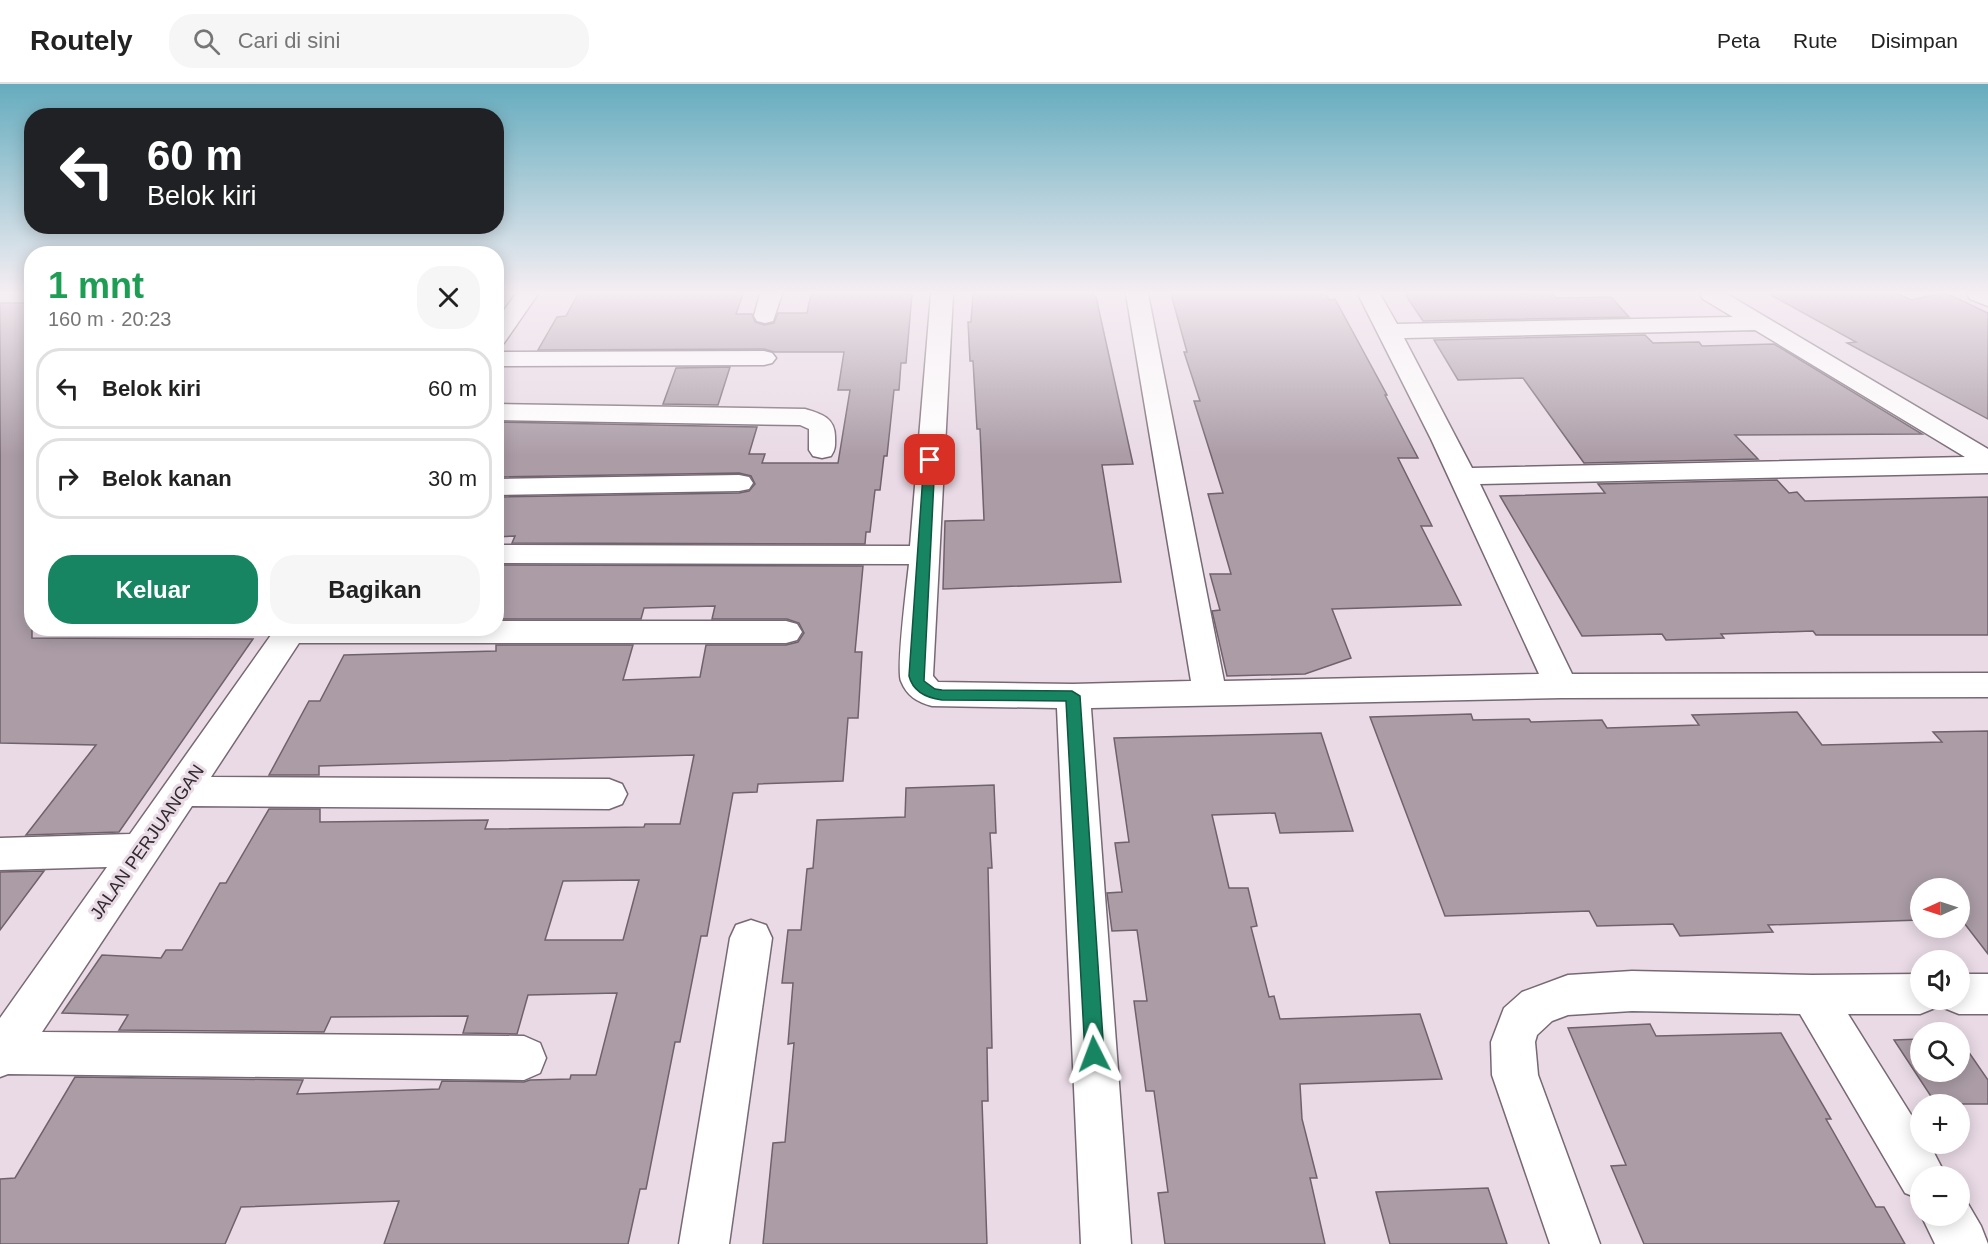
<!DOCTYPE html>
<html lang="id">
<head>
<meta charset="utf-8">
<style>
  body { margin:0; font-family:Helvetica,sans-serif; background:#f6f6f6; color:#222; height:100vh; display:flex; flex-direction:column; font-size:22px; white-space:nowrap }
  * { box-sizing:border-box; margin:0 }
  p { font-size:20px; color:#767676 }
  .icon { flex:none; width:33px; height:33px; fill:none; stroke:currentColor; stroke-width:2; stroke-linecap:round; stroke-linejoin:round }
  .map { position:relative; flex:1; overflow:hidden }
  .sheet { position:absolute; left:24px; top:162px; width:480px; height:390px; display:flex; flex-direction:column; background:#fff; border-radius:24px; box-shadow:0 3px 15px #0003 }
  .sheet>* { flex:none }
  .hud { position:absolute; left:24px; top:24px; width:480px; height:126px; border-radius:24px; box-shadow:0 3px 15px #0003; background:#202124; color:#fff; overflow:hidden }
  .needle { width:39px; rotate:267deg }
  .tools { position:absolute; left:1910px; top:794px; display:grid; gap:12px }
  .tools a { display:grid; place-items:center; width:60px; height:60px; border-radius:50%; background:#fff; box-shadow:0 3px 15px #0003; font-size:30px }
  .pin { position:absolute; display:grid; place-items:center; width:51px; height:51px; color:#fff; margin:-26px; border-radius:12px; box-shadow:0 3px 9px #0006 }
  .me { position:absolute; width:66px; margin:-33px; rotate:357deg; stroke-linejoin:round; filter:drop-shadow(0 0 4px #0008) }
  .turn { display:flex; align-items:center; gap:21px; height:126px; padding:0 24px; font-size:27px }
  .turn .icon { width:78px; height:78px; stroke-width:2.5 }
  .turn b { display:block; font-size:42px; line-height:51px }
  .round { display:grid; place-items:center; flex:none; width:63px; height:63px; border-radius:24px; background:#f6f6f6 }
  .overview { display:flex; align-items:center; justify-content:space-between; height:102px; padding:0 24px }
  h1 { font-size:36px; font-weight:700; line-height:45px; color:#1e9e55 }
  .primary-button { display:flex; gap:12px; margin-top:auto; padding:12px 24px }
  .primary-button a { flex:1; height:69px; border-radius:24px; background:#178562; color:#fff; font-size:24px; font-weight:700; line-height:69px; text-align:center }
  .primary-button a+a { background:#f6f6f6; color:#222 }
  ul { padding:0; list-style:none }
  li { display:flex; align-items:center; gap:18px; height:81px; margin:0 12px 9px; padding:0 12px; border:3px solid #e0e0e0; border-radius:24px }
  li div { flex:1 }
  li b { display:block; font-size:22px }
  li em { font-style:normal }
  header { display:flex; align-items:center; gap:36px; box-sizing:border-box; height:84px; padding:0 30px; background:#fff; border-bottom:2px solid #e0e0e0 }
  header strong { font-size:28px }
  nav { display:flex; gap:33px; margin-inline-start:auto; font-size:21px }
  .search { width:420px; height:54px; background:#f6f6f6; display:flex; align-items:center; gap:15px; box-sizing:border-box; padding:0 21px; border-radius:24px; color:#767676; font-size:22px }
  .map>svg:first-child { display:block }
  .building { fill:#ab9ca6; stroke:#70626c; stroke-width:1.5; fill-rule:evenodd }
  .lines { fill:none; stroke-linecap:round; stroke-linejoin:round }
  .minor-casing { stroke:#776973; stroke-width:3 }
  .minor { fill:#fff; fill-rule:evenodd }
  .route { fill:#178562; stroke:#0f5640; stroke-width:1.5 }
  .labels { text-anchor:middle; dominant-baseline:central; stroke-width:6; stroke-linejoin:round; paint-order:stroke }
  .street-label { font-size:18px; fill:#302a2e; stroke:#e9dae5 }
</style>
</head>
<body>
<header>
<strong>Routely</strong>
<div class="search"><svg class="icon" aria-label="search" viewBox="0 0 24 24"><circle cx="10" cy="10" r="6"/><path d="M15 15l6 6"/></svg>Cari di sini</div>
<nav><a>Peta</a><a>Rute</a><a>Disimpan</a></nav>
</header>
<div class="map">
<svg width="1988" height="1160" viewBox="0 0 1988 1160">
  <rect width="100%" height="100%" fill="#e9dae5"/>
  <g class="building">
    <path d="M578,210H743L736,230H752L755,238L764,241L774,239L778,229H807L811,210H912L906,279H901L899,306H894L887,372H884L880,406H875L870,448H866L865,460L512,459L515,452L496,453V413L739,409L749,407L755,400L751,392L739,389L496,393V338L757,343L749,370H765L762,379H838L850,306H838L844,268H774L764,265L538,266L557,233L566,232Z"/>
    <path d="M973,210H1093L1096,213L1133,380L1102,381L1121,498L943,505L945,437L984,436L980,345H977L973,277H970L968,238H971Z"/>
    <path d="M1171,210H1326L1329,216L1335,215L1387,311H1385L1418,374H1398L1432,442H1421L1461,521L1332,525L1351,574L1305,590L1227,592L1212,527L1220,526L1210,490H1231L1208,410L1223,409L1194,317H1200L1184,268H1187Z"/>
    <path d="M1405,210H1553L1556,214L1611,213L1629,233L1423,237Z"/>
    <path d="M1769,210H1899L1911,216L1937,210H1948L1988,229V335L1847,259L1856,258Z"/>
    <path d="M0,219H32V554L253,555L119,748L26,751L96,661L0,659Z"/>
    <path d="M1645,251L1653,259L1699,258L1702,262L1774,260L1922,350L1735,351L1758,375L1584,379L1523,294L1458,296L1434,256Z"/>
    <path d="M730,283L718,321L663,320L676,284Z"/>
    <path d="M1777,396L1789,409L1797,408L1805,417L1988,413V551H1816L1813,547L1721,550L1724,554L1666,556L1662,550L1582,552L1500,412L1605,409L1598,400Z"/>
    <path d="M502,481L863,482L855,568H862L858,634H848L843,697L758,700L757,708L733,709L707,852H701L680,958H675L646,1105H640L628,1160H384L399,1117L241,1123L225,1160H0V1095L15,1094L75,993L303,996L297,1010L439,1005L442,997L524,998L530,996L570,995L571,991H596L617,909L528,911L517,950L463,949L468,932L331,933L324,948L119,946L128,931L62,929L102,871L161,874L166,866H182L220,799H226L269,725H320V738L488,736L485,745L644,743L645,740H680L694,671L319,682V691H269L309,617H320L344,571L496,567V561H633L623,596L700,593L706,561H786L798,558L804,549L799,539L787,535H712L715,522L644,524L641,535H496V494ZM639,796L623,856H545L563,797Z"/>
    <path d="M1797,628L1822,661L1942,658L1933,648L1988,647V870L1961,835H1959V804H1920V836L1768,841L1773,848L1680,852L1673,840L1597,842L1589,827L1445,832L1370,633L1471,630L1473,636L1529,635L1531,638L1602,636L1607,644L1699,641L1692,631Z"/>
    <path d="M1321,649L1353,747L1280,749L1275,729L1212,731L1229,804H1248L1257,842L1251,843L1269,913L1274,912L1280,935L1420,930L1442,995L1300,1000L1302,1035L1317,1094H1310L1325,1160H1165L1158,1109L1168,1108L1154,1007H1146L1134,917H1147L1137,846L1112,847L1107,809L1122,808L1115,759L1129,758L1114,654Z"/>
    <path d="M994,701L996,749H990L992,784H988L992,964H987L988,1017H982L987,1160H763L773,1059L785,1058L794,959L788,960L793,899H782L788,846H801L807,785L813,784L817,736L905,733L906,704Z"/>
    <path d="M44,787L0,846V788Z"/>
    <path d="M1650,940L1656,952L1781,949L1831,1035H1826L1876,1123H1884L1905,1160H1644L1611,1082L1626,1081L1568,944Z"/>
    <path d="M1959,954L1988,996V1020H1936L1894,956L1920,955V987H1959Z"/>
    <path d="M1488,1104L1507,1160H1390L1376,1108Z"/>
  </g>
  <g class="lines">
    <defs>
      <g id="minor">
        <path d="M516,210H538L504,259L496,261V237Z"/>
        <path d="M760,210H782L773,237L765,239L757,237L754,232Z"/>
        <path d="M931,210H953L933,592L938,598L1073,600L1191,597L1126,210H1148L1224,597L1539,590L1431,355L1358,210H1380L1397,240L1733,233L1703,215L1700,210H1727L1988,365V389L1480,400L1572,590L1988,589V613L1561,614L1091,624L1131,1160H1081L1057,624L932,622C917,618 907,612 901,597C896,585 907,499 909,480L496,479V461L910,462ZM1755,246L1965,373L1472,384L1404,254Z"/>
        <path d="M1967,210H1988V222L1970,215Z"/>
        <path d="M764,267L772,269L776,274L772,279L764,281L496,282V268Z"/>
        <path d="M496,320L805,325C822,330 835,334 835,353C835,360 836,365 831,372L822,374L813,372L809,366V345L800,341L496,336Z"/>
        <path d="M739,391L749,393L753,399L749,405L739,407L496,411V395Z"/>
        <path d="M496,537H786L797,540L802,548L797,556L786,559H299L211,693L609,695L622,700L627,710L622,720L609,725L192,722L42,948L524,952L540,959L546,974L540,989L524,996L8,990L0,993V934L107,783L0,786V754L130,750L276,544H496Z"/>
        <path d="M751,836L766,841L772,854L729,1160H679L730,854L736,841Z"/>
        <path d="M1632,887L1812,891L1920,890V915H1939L1935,924L1920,930H1848L1920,1045V1059H1929L1946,1092H1920V1115L1905,1109L1800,930L1632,927L1568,931L1552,937L1537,951L1535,958L1538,991L1600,1160H1550L1492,991L1491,958L1504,924L1522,908L1568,891Z"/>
        <path d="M1959,890H1988V930H1959L1944,924L1940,915H1959Z"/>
        <path d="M1959,1112L1964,1113L1981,1142L1988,1160H1935L1921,1131H1959Z"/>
      </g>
    </defs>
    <use href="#minor" class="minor-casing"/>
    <use href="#minor" class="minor"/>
  </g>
  <linearGradient id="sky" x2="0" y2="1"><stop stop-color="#65acbe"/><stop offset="0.56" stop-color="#f5eef3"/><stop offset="1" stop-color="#f5eef3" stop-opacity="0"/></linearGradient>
  <rect width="1988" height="372" fill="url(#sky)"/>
  <path class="route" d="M930,372L935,376L924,597L935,605L942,606L1072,607L1080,612L1104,970L1101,976L1094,978L1088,976L1085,970L1066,617L942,616C927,614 913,608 909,592L924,376Z"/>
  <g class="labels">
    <g class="street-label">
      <text transform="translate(147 758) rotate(-55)">JALAN PERJUANGAN</text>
    </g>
  </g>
</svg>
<div class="tools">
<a><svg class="needle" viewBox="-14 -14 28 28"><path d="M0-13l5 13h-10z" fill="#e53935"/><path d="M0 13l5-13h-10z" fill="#767676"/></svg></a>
<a><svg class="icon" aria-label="sound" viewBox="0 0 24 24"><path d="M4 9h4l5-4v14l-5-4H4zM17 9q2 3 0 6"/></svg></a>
<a><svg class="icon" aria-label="search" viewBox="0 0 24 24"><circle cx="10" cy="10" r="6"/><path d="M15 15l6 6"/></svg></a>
<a>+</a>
<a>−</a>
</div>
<div class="pin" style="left:930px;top:376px;background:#d93025"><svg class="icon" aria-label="arrive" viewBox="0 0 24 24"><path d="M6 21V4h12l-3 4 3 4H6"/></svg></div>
<svg class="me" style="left:1094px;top:970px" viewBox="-20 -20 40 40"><path d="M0-17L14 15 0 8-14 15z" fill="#178562" stroke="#fff" stroke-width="4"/></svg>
<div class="hud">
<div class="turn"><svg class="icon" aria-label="left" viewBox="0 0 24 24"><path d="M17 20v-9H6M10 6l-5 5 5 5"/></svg><div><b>60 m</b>Belok kiri</div></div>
</div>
<section class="sheet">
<div class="overview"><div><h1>1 mnt</h1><p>160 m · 20:23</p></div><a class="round"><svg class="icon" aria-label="close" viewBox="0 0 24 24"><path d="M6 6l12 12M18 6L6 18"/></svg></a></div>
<ul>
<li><svg class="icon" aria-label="left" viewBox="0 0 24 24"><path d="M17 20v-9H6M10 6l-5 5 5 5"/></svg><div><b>Belok kiri</b></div><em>60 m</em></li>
<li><svg class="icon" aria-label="right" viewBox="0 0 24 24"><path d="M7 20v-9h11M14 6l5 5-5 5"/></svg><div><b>Belok kanan</b></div><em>30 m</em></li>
</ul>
<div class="primary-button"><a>Keluar</a><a>Bagikan</a></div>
</section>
</div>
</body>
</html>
